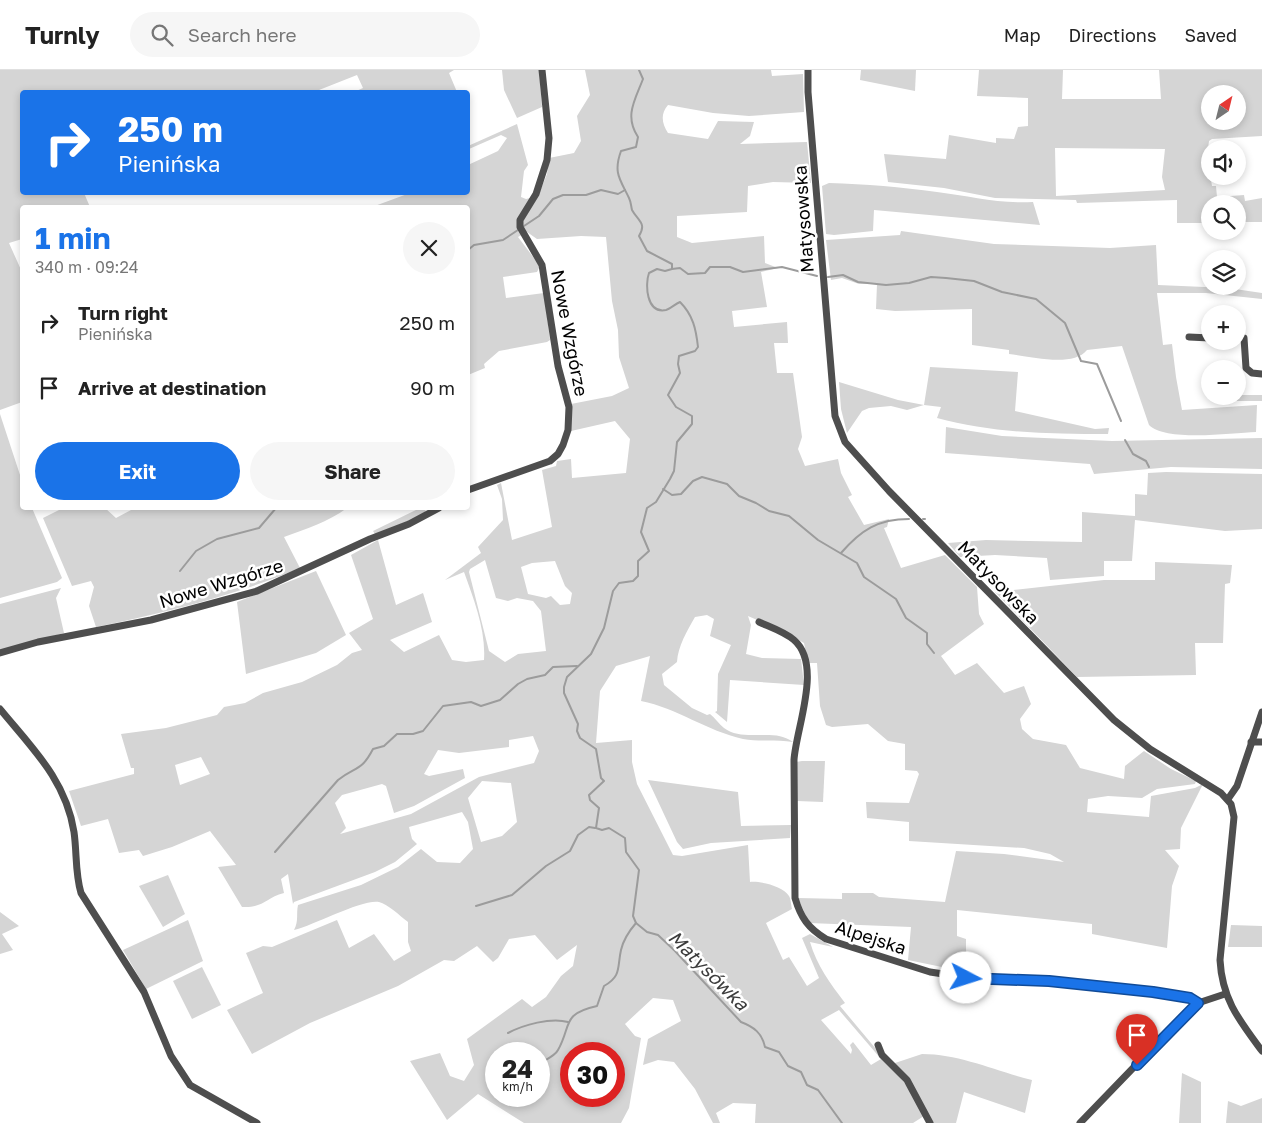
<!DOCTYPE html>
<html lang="en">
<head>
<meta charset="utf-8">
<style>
  body { margin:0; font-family:"Golos Text",sans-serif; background:#f6f6f6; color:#222; height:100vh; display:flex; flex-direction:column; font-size:19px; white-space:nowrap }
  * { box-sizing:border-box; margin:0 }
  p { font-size:16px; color:#767676 }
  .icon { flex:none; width:28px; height:28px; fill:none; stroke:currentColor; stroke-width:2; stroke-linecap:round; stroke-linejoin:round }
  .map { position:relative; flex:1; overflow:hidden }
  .sheet { position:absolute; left:20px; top:135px; width:450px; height:305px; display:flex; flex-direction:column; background:#fff; border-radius:5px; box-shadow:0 2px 8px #0003 }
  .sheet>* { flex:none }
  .guide { position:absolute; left:20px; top:20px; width:450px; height:105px; border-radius:5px; box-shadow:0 2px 8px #0003; background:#1a73e8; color:#fff; overflow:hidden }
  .needle { width:32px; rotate:35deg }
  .buttons { position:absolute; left:1201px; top:15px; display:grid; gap:10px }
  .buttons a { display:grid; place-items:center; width:45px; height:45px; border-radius:50%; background:#fff; box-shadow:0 2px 8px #0003; font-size:25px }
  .speed { position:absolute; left:485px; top:972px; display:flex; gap:10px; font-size:25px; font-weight:700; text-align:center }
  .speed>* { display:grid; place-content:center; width:65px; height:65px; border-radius:50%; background:#fff; box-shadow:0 2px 8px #0003; line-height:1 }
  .speed small { font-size:12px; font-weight:400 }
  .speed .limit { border:8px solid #d22; background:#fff; color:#111 }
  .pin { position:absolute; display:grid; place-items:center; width:42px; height:42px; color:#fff; margin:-51px -21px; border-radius:50% 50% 50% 0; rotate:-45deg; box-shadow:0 0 5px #0007 }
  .pin .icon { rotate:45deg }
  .me { position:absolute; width:55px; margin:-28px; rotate:95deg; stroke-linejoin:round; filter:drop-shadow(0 0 4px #0008) }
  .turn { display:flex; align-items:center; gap:18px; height:105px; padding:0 15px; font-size:22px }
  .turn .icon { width:65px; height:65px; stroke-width:2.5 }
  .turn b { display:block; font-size:35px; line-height:42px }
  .round { display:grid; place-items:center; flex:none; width:52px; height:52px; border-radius:26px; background:#f6f6f6 }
  .headline { display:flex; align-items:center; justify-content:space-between; height:85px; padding:0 15px }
  h1 { font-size:30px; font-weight:700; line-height:38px; color:#1a73e8 }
  .button { display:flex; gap:10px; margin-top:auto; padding:10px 15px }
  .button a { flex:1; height:58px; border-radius:30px; background:#1a73e8; color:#fff; font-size:20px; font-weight:700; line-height:58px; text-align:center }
  .button a+a { background:#f6f6f6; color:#222 }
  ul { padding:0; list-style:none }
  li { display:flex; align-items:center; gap:15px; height:65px; padding:0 15px }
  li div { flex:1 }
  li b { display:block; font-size:19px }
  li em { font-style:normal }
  header { display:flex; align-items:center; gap:30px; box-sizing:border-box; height:70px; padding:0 25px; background:#fff; border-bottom:1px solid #e0e0e0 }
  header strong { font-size:24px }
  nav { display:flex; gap:28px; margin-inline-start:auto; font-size:18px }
  .search { width:350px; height:45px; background:#f6f6f6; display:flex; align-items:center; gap:12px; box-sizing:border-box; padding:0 18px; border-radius:28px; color:#767676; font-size:19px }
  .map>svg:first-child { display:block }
  .green { fill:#d5d5d5; fill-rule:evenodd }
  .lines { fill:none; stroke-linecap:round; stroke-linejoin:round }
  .stream { stroke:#9c9c9c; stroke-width:2 }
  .minor { stroke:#4e4e4e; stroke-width:7 }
  .route-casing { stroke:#114b97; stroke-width:12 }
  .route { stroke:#1a73e8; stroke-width:9 }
  .labels { text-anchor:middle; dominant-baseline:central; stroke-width:5; stroke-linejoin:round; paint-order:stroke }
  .street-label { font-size:18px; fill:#000; stroke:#fff }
  .water-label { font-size:19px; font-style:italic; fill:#3d3d3d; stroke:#fff }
</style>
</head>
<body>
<header>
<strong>Turnly</strong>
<div class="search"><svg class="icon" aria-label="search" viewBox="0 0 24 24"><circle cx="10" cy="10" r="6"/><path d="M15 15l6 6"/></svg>Search here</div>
<nav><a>Map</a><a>Directions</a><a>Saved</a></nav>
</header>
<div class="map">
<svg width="1262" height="1053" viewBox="0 0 1262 1053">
  <rect width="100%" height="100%" fill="#fff"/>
  <g class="green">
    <path d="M0,0H454L449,3L457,22H354L363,18L357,5L314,22H22V122L84,123L90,137L22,138V169L9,173L22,202V332L0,340Z"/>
    <path d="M502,0H539L542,37L517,48L504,20Z"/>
    <path d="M585,0H771L772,6L803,4L804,42L749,46L713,43L668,35C660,44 662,54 668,63L708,69L718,51L754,52L750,66L740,74L807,72L811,113L773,112L748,116L747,142L677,146V167L692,173L764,166L765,193L778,198L761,202L767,237L732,241L734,257L787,252L788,273H774L777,303H793L802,367L798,379L805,396L838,389L841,403L852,425L848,427L864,455L889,449L887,457L884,458L901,498L945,485L977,517L979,544L984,554L941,586L955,605L977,593L1004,623L1024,616L1031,634L1020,649L1022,659L1033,669L1066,675L1080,698L1124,709L1125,696L1144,681L1171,699L1196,711L1195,714L1157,719L1142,728L1108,726L1088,729L1087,742L1149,747L1151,726L1195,718L1203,714L1181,758L1180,779L1165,780L1179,796L1172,816L1167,878L1092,864V854L957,840V866L966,869V902L908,890L911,857L809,853L798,828L842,829V823H873L879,827L945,832L956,781L1004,784L1064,792L1050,784L1024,778L909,771V752L867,748L866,732L909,733L919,704L917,701L905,700V674L888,671L868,654L832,657L826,655L820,636L817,593H808L804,573L785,562L748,546L751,555L746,584L762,588L801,589L804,615L730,610L727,652L715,642L717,641L718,604L731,575L710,566L714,549L707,545L695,547C687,561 678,576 677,592L662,604L664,615L692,638L707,645L710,644C715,648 719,654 724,658C744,673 774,657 793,672C776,669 759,672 743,669C707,661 677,638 641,631L650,586L616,596L600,621L596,673L632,670V692L637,714L673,785L682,786L748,775L750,812C761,811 783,816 789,826C791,829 791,835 792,839L766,853L783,890L789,887L807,916L819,908L802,868L810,864L833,877L810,872C817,896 830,913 845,933L840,936L907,1016L924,1046L913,1053H755L756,1034L733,1033L716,1043L720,1053H713L695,1019L674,992L658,990L643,995L648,969L681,951L673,930L653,928L625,954L635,966L641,968L629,1038L621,1053H524L478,1024L447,1050L410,991L440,983L450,1006L464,1011L474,995L467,969L522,929L532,937L546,927L561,906L573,896L577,875L557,890L535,865L509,869L498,888L493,892L477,876L454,891L444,890L398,916L310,953L252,984L227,940L263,923L246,883L263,876L272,877L337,850L349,878L374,864L394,891L411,881L408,872V852C400,846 388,834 379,832C362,829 315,855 294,860C299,851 296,844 298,835L361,815L398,797L421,779L437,792L460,793L473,779L468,752L462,742L409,757L412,769L417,774L395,792L375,802L294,832L293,834L288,804L281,809L284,823C265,828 264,838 242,837L218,797L236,795L210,761L172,777L143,786L139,780L119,783L108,749L81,756L69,721L134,704V698H131L121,664L166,658L217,645L224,637L245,633L263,623L302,612L337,595L352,583L362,580L349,563L373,549L351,485L378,470L396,535L423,523L432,552L390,570L404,582L439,565L452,590L466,592L484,590C486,560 474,530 464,502L445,510L481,483L478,477L503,450L502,429L497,415L501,413L512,470L552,457L542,400L556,396L557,391L571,389L572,408L626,403L630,369L615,351L571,361V334L612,326L629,318L619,287L618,260L612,231L606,167L581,166L537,169L527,162L518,167L540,196L537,202L503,207L506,228L544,223L550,270L547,272L499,281L484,294L485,298L468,305V138L372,137L410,123L468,122V95L498,81L507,68L501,65L469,79L468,76L517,54L528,95L524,101L521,127L526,129L538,126L547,104L549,88L574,83L581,71L577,46L590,25ZM485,490L496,528L508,531L517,528L533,531L541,541L546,581L518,584L505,592L489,581L469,502L470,499ZM555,491L565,516L572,523L570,534L560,535L551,526L546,528L528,524L521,497L532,493ZM533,666L539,681L534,693L479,707L411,744L340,764L346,758L335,733L342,725L382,714L386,716L394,743L414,736L465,708L463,699L429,706L424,704L438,680L459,683L509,677V670ZM201,687L210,704L180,715L175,695ZM482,711L511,713L517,752L502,766L481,772L468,728ZM839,940L881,989L871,995L853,972L850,975L852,980L851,984L821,950ZM496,984H539V1026H496ZM571,984H614V1026H571Z"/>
    <path d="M861,0H916L915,21L860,10Z"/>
    <path d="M979,0H1063L1062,29H1161L1159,0H1262V66L1212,69L1209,71L1207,86L1212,116H1216L1217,127L1244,125L1245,131L1262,128V152H1238V134H1210V153H1177V130L1077,133L1076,130L995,128L944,118L888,112L884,84L946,89L949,65L996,73V68L1014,69L1018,57L1028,56V28L977,26ZM1210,24H1238V51H1210ZM1055,78L1165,79L1162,107L1165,120L1056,126Z"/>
    <path d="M829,113C866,114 901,117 937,122C970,126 999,134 1033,132L1040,155L874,140L873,161L834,165L826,164L822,116Z"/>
    <path d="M901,161L994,174L1110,178L1156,175L1158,215L1228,218L1262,223V229L1206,223H1157L1163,275L1172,274L1176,307L1182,340L1257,335L1256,362C1232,363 1166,372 1149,355L1122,276L1087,280C1073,298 1029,286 1009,284V280L972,275V239L895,241L876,239L877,214H859L842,208L831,210L826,170L900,165Z"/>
    <path d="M930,297L1018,302L1015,341L1095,359L1109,358L1108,364C1050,364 991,363 937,348L941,337L924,335L907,340L891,336L869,338L862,341L847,363L841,339L839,312L898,330L924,335Z"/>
    <path d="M1238,305H1243L1242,325H1262V331H1222L1221,326H1238Z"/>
    <path d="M0,344L22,411V438H32L62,508L57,512L0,528Z"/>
    <path d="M946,357L1002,366L1112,371L1262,368V399L1171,397L1094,404L1090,394L945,383Z"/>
    <path d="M1166,402L1262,404V459L1225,461L1135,450L1132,491H1104V506L1050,510L1047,488L995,485L960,487L948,473L986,470L1082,472V442L1135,446V424L1147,425L1148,403Z"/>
    <path d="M63,438H105L116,448L131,440V438H347C328,452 306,459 284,467L300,498C234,526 166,542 96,557L89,536L94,517L91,511L72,516L43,448Z"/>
    <path d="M420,438H426L425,442L411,450L375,464L373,461Z"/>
    <path d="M1155,492L1232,495L1230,513L1225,514L1223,573H1195L1196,605L1077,607L995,522L1104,510H1155Z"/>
    <path d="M316,501L346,565L316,583L246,604L237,532Z"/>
    <path d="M61,518L56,528L64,563L0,581V534Z"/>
    <path d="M802,691H825L823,732L797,731L796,692Z"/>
    <path d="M648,710L738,722L741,756L791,755L790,768L711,773L683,779L677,772Z"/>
    <path d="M168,805L185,844L163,857L139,816Z"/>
    <path d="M0,842L19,856L2,864L13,880L0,884Z"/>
    <path d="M188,850L203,891L146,919L123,880Z"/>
    <path d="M1231,855L1262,856V877H1228Z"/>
    <path d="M202,897L221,935L192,949L173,911Z"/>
    <path d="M922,984C960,984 995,1001 1032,1010L1025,1043L964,1022L956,1053H933L892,994Z"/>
    <path d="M1182,1003L1201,1012V1053H1179Z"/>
    <path d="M1262,1028V1053H1226L1228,1031L1241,1036Z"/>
  </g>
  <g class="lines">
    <g class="stream">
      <path d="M639,0L643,9C635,30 624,46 638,67L636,77L621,81C613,103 620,109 629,128C631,132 631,136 632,140C638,151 647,153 639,166L647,181L672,194V199L665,201L657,199L649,203C645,214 646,244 666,240C670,239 675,234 680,232C693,245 696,259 698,277L695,281L679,286L678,294L680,303L668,325L676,337L692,346V354L677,372L674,401L670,409L656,432L647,438L641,462L649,481L638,491V506L633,511L619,513L613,521L604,558L591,584L567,607L564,617V623L578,654L577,661L580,668L596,679L601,708L604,711L589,725L590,730L599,738L596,758L602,760L609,758L625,768L626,782L639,800L633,846L636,853L647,862L658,865L675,881L741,952C754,957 762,963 765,977L779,982L788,996L801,1002L807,1015L818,1020L842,1053"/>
      <path d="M468,180L474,175L503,170L539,146L553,129L563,125H586L601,120L618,124L625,120"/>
      <path d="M672,199L680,198L688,204L705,203L710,197H730L743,202L782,197L817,206"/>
      <path d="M828,207L843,205L858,212L886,215L909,213L931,207L946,208L974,211L1002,222L1036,229L1065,253L1081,291L1097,294L1121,351"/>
      <path d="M1125,370L1133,384L1146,391L1149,397"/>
      <path d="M663,419L672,425L681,424L693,411L702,407L727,414L739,426L756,433L769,441L789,446L818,470L857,493L864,507L896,529L906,548L927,563V574L934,583"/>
      <path d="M923,449H925"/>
      <path d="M841,483C861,460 878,449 909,449"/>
      <path d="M180,501L196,481L217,469L259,458L276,438"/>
      <path d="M275,782L338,710C356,696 361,702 373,679L384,676L397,664H413L423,661L443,636L471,632L481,636L500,630L518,614L527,609L545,605L553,597L577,596"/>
      <path d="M476,836L512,825L546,796L570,781L578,765L589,757L595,758"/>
      <path d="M508,963C523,955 551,947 568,952"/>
      <path d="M539,994C545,990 555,986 558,980C572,955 561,944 597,936L604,916C622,906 617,897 621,880C623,871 630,860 636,853"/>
    </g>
    <g class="minor">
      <path d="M808,0V22L835,346L845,372L889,421L1114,650L1150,679L1221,723L1231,734L1234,747L1220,890C1222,929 1239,950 1262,981"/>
      <path d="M1189,267L1210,268"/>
      <path d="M1238,268H1244L1246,298L1252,303L1262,304"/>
      <path d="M468,420L550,391L558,384L563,375L568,360L569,337L558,296L542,195L520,157V150L536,124L547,90L549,68L542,0"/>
      <path d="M759,552C770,557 785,562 794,570C823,595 796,658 794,690L795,828C801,848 808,858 826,869L930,902L977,909L1032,910L1153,921L1189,929L1198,933"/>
      <path d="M0,583L38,572L151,550L257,521L370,469L409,454L439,438"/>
      <path d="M0,639C32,678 66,710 74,762C77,783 75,803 81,823L144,922L171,986L190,1015L257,1053"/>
      <path d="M1251,672H1262"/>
      <path d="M1228,729L1237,716L1262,642"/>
      <path d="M878,975L882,985L907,1010L930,1053"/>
      <path d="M1080,1053L1191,938L1198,933L1225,924"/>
    </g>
  </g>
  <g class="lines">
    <defs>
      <path id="route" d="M966,908L1049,911L1153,922L1190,928L1198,933L1137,995"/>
    </defs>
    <use href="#route" class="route-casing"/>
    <use href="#route" class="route"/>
  </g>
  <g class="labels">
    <g class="street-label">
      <text transform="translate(803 149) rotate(-94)">Matysowska</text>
      <text transform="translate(570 263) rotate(79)">Nowe Wzgórze</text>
      <text transform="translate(999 512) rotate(46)">Matysowska</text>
      <text transform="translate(221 513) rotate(-17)">Nowe Wzgórze</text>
      <text transform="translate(871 867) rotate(18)">Alpejska</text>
    </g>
    <g class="water-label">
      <text transform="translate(709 900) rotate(45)">Matysówka</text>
    </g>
  </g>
</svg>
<div class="buttons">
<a><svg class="needle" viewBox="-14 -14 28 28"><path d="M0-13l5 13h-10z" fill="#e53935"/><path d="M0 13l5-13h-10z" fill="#767676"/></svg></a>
<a><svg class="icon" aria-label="sound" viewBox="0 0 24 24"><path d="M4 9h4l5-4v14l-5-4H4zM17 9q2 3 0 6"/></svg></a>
<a><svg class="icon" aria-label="search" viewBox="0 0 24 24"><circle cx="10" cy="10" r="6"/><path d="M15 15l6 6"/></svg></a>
<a><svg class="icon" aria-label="layers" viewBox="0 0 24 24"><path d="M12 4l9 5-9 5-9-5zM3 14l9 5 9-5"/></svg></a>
<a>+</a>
<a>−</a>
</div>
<div class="speed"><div>24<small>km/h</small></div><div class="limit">30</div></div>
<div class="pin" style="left:1137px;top:995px;background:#d93025"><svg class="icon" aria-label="arrive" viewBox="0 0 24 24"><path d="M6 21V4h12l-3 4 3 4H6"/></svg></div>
<svg class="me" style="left:966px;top:908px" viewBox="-20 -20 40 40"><circle r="19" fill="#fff"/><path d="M0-13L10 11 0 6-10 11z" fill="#1a73e8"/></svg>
<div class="guide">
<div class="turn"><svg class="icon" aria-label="right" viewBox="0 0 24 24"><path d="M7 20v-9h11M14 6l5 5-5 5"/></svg><div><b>250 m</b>Pienińska</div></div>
</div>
<section class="sheet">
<div class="headline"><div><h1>1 min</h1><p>340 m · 09:24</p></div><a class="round"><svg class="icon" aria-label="close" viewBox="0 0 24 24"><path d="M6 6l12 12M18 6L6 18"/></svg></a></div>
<ul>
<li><svg class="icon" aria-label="right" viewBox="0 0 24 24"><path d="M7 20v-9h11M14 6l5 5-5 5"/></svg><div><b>Turn right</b><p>Pienińska</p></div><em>250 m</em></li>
<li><svg class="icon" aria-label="arrive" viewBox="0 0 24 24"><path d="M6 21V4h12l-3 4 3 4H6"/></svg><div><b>Arrive at destination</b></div><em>90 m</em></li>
</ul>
<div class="button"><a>Exit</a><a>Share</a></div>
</section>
</div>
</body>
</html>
